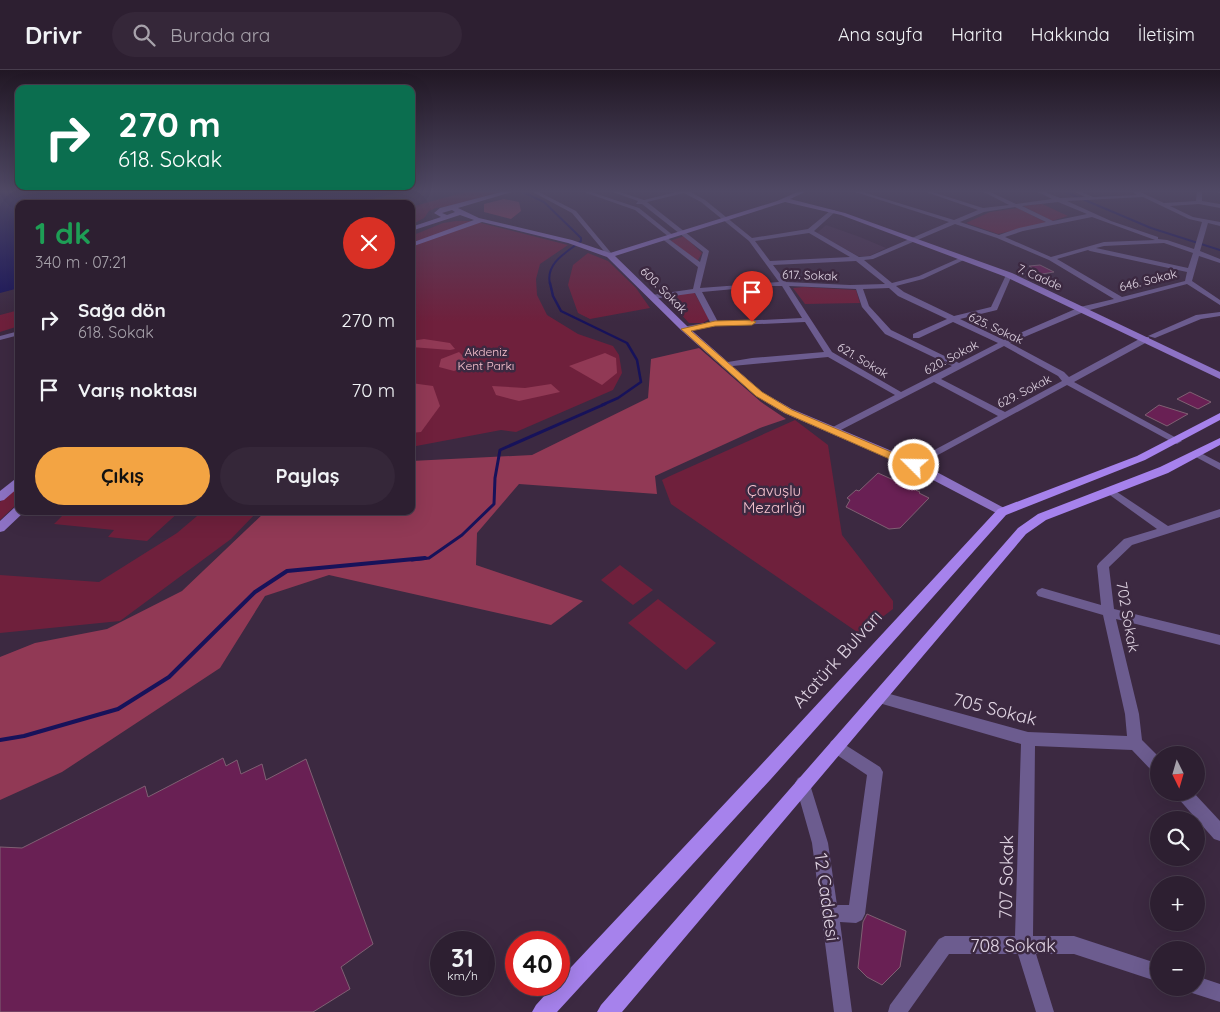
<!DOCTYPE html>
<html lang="tr">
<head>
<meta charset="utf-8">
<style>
  body { margin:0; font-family:Quicksand,sans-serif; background:#352739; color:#f1f3f6; height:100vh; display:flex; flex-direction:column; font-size:19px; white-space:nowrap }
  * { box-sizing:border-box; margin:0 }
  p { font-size:16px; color:#a7a2ab }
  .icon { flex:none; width:28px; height:28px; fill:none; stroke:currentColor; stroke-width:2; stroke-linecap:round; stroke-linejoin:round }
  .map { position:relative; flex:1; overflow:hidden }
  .drawer { position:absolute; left:15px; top:130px; width:400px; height:315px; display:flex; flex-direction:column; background:#2d1f31; border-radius:10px; box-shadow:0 5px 20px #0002,0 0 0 1px #483d4d }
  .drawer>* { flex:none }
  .banner { position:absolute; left:15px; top:15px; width:400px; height:105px; border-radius:10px; box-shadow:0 5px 20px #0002,0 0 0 1px #483d4d; background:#0b6e4f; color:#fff; overflow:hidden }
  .needle { width:32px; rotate:175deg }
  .fabs { position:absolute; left:1150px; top:676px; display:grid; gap:10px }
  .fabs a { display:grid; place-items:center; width:55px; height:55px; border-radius:50%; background:#2d1f31; box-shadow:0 5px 20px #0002,0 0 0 1px #483d4d; font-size:25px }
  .speed { position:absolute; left:430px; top:861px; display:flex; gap:10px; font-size:25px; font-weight:700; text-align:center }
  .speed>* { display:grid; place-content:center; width:65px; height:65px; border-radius:50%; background:#2d1f31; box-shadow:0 5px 20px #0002,0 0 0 1px #483d4d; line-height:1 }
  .speed small { font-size:12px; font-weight:400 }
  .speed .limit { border:8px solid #d22; background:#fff; color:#111 }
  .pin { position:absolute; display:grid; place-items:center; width:42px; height:42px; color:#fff; margin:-51px -21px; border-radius:50% 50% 50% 0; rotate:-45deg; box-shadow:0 0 5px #0007 }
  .pin .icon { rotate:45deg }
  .me { position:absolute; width:55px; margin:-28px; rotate:293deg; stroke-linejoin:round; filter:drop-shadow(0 0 4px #0008) }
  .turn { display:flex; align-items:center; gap:18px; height:105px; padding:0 20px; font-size:22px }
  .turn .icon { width:65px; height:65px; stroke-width:2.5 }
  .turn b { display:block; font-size:35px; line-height:42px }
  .round { display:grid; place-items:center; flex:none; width:52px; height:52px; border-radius:26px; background:#352739 }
  .overview { display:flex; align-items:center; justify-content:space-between; height:85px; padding:0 20px }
  h1 { font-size:30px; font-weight:700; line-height:38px; color:#1e9e55 }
  .primary-button { display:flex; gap:10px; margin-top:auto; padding:10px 20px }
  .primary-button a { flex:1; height:58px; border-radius:30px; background:#f3a443; color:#111; font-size:20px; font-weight:700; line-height:58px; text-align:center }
  .primary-button a+a { background:#352739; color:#f1f3f6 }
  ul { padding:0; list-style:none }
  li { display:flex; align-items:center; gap:15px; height:70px; padding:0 20px }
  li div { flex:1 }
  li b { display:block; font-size:19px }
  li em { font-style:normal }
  header { display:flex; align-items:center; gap:30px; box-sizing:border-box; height:70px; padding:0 25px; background:#2d1f31; border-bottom:1px solid #483d4d }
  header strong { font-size:24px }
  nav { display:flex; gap:28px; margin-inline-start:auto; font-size:18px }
  .search { width:350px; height:45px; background:#352739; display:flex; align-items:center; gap:12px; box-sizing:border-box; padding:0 18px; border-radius:28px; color:#a7a2ab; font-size:19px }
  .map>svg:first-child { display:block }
  .built { fill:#48304d }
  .green { fill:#6f203c }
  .forest { fill:#913955 }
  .water { fill:#17125a }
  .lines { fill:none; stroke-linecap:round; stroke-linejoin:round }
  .stream-far3 { stroke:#17125a; stroke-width:2 }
  .stream-far2 { stroke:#17125a; stroke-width:2.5 }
  .stream-far1 { stroke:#17125a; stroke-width:3 }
  .stream { stroke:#17125a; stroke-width:4 }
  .building { fill:#692054; stroke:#7f6073 }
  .street { fill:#6c5c8f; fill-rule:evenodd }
  .secondary { fill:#8d72c4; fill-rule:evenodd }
  .primary { fill:#a682ec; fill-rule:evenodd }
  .route { fill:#f3a443; stroke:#9e6b2c }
  .labels { text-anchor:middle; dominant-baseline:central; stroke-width:5; stroke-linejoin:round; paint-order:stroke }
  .far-street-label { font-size:12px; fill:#e0d4e3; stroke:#3c2941 }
  .far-park-label { font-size:12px; fill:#f8c4d0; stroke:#3c2941 }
  .park-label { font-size:15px; fill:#f8c4d0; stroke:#3c2941 }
  .street-label { font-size:15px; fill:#e0d4e3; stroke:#3c2941 }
  .near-street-label { font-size:18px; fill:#e0d4e3; stroke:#3c2941 }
</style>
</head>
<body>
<header>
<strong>Drivr</strong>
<div class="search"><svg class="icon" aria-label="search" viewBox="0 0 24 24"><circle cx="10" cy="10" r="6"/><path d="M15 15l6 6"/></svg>Burada ara</div>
<nav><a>Ana sayfa</a><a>Harita</a><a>Hakkında</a><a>İletişim</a></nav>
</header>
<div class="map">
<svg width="1220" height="942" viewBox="0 0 1220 942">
  <rect width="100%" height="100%" fill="#3c2941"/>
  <path class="built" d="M826,155L860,167L886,178L869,186H858L817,163Z"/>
  <g class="green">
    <path d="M473,120H506L457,135L436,138L429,141L424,148L411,155V137Z"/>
    <path d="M1042,134L1068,146L1052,151L1023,136Z"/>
    <path d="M1018,138L1047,153L998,164L966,153L990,142Z"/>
    <path d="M456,151H473L568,175L540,194L536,209L537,225L547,245L578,264L613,276L619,285L622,303L613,320L516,362L501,360L411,377V166L443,153Z"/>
    <path d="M684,166L702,183L698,190H696L670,171Z"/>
    <path d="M588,183L608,191L636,218L650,238L590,249L578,243L568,215L573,195Z"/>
    <path d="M804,217L856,220L860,233L805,234L793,218Z"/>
    <path d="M694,222L709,249L703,253H689L665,227Z"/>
    <path d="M19,240V256L0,262V245Z"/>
    <path d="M795,350L828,375L842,465L893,531V539L860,564L671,434L662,410L670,406Z"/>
    <path d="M19,415V432L0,450V432Z"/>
    <path d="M67,441H180L147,471L108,467L114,460L54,454Z"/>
    <path d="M203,441H258L231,469L120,551L0,563V505L99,512L177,463Z"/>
    <path d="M620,495L653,520L633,535L601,510Z"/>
    <path d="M658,529L716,573L686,600L628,553Z"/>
  </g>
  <g class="forest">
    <path d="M504,129L519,132L521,141L511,149L484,142V134Z"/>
    <path d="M424,269L450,273L455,279L450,280L411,277V271Z"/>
    <path d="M699,278L761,332L786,349L760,358L655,406L657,424L519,414L477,463L476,495L583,531L551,555L329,505L265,526L220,598L62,702L0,730V587L35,573L107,559L182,521L266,441H411V391L532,385L648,328L651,289Z"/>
    <path d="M459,282L475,298L464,297L454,301L439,297L441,289Z"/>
    <path d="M605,283L616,288L617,303L602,315L569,296Z"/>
    <path d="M411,313L433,316L440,336L421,362L411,363Z"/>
    <path d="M551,314L560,322L519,331L496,325L492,316L525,318Z"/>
  </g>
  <path class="water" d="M0,120H408L353,134H19V218L0,223Z"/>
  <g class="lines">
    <g class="stream-far3">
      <path d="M1061,120L1151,158L1220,180"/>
      <path d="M523,122L544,132L581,168V171C567,182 545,193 550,214"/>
    </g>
    <path class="stream-far2" d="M550,213L553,226L561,241L627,273L637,290L641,312L618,328L602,335"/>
    <path class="stream-far1" d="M412,490L429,488L462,465L494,434L495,408L500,380L605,334"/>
    <path class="stream" d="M0,670L24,666L118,639L169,607L255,522L287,501L425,488"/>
  </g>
  <g class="building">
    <path d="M1040,195L1054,202L1042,204L1029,196Z"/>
    <path d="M1190,322L1192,323L1211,332L1198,339L1177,329Z"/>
    <path d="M1159,335L1188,344L1167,356L1145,345Z"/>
    <path d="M878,403L920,422L919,423L929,428L900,458L889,459L846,437L850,430L847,428L856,420L859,421Z"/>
    <path d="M223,688L226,696L237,690L241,704L262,694L266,710L306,689L373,874L341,897L350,919L313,942H0V777L22,778L145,716L148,727Z"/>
    <path d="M867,844L906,861L900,897L882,915L867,907L858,898L863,852Z"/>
  </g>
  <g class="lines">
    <g class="street">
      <path d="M529,120H535L576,141L612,184V186H608L572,143Z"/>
      <path d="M578,120H585L639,138L674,166L669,167L635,140Z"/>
      <path d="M607,120H614L644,130L676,122L674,120H687L705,130L752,168L808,159L831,140H835V142L814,161L859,187L870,186L949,152L849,120H856L954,150L978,140L920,120H926L983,138L1009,135L980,120H986L1016,134L1052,129L1034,120H1040L1060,128L1085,127L1071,120H1077L1093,127L1137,125L1133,122L1136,120L1164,133L1196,131L1197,120H1202V131L1220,134V138L1199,134L1170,136L1193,147L1220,152V156L1208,153L1200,181L1220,189V193L1199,186L1192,211L1220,230V235L1187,214L1086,241L1010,273L1064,302L1069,307L1143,267H1149V271L1074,312L1182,371L1177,374L1174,373L1067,315L914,398L910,397L909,395L910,393L998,346L934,312L835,363H829V359L895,325L828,287L722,297V293L752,288L824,282L805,252L715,256L682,261V257L710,252L695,223L652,229L648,227L652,225L693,219L698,197L661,168L666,167L700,192L703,182L642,134H636L638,131ZM684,123L701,132L749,171L779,212L700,218L709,181L647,132ZM1143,127L1189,149L1202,152L1194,179L1167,170L1158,169V167L1111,151L1067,131ZM1058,132L1087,144L1053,151L1022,136ZM1015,137L1046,152L1019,158L999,165L960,152L984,142ZM1092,147L1155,170L1104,172L1051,187L1005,167L1023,161ZM955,154L997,168L1049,190L1114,229L1080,237L1004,270L960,249L997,240L1012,205L1011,204L1006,205L991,237L954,246L904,222L896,216L923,209L966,189V187H962L919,206L892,213L864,190L873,189ZM809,163L850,187L770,191L755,171ZM1164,173L1193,183L1188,198L1096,178L1104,176ZM1088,180L1090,181L1187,202L1185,211L1122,227L1057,189ZM856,191L885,214L850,215L786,212L773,195ZM768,216H782L802,248L718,252L702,222ZM789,216L856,219L862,237L885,264L952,296L901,322L832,282ZM889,218L898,226L947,249L913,264V268H919L953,252L998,273L959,293L891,260L869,236L863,219ZM1004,276L1058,306L1062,311L1005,342L941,309Z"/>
      <path d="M1209,120H1220V123Z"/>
      <path d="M1220,242V246L1201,249L1155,268L1148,266L1196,245Z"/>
      <path d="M19,261V265L0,270V266Z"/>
      <path d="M1197,381L1220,393V400L1194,386L1192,384Z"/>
      <path d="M1111,418L1168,456L1220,439V447L1132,475L1109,497L1114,539L1220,565V575L1116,549L1139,644L1142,670L1159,687V705L1154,703L1132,680L1035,676L1033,866H1074L1159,894V912L1074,884H1036L1054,942H1036L1018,884H949L908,942H888L890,935L939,869L945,866H1015L1021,674L879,633L874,631L872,627L874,623L879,621L1028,662L1127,666L1125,644L1103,545L1038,526L1036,523L1038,520L1042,518L1101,535L1097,496L1099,493L1124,469L1157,459L1107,423L1106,421Z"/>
      <path d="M836,669L880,697L883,702L865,844L862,850L856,853L840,852L852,942H834L812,773L795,713L798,708L803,706L808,708L828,773L837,835H849L867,705L831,681L829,676L831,671Z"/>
      <path d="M1175,722H1193L1220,751V771L1214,769L1177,727Z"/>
      <path d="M1196,906L1220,914V932L1189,922L1188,918H1196Z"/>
    </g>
    <g class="secondary">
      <path d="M509,120H518L458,138L479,148L572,170L610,183L777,131L802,120H809L790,129L845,143L1012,203L1220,302V309L1006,207L841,145L785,132L615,186L688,257L762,322L792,339L918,392L1006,439L1008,442L1006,445L1002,446L910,398L784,343L756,326L682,261L607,187L568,173L482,152L411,177V173L474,150L460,145L411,161V157L441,147L434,143L440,138ZM452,140L455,142L447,145L442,143Z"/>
      <path d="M19,406V417L4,430L0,431V421Z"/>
      <path d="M19,436V441H24L23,443L4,461L0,462V451L15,437Z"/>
    </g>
    <g class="primary">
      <path d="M1220,343V350L1145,390L1006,445L771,709L557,942H532L536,935L554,915H559V910L759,697L998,439L1137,386Z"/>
      <path d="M1220,368V375L1168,403L1046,450L1026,464L622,942H597L601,935L1018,458L1038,444L1160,397Z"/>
    </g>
  </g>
  <linearGradient id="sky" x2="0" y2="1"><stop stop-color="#211724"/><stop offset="0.48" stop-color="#504965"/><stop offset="1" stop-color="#504965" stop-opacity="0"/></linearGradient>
  <rect width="1220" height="252" fill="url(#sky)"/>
  <path class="route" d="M715,251L752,250L756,252L752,255L715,256L691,261L762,322L792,340L917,393V398H910L785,343L756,326L681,259Z"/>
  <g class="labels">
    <g class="far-street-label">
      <text transform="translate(810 205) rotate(2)">617. Sokak</text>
      <text transform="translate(1040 207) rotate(24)">7. Cadde</text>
      <text transform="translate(1148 210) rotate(-14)">646. Sokak</text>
      <text transform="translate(664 220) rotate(45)">600. Sokak</text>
      <text transform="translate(996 258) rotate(25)">625. Sokak</text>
      <text transform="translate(951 287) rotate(-28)">620. Sokak</text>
      <text transform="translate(863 290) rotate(31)">621. Sokak</text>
      <text transform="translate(1024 321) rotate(-27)">629. Sokak</text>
    </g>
    <g class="far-park-label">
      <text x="486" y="281">Akdeniz<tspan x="486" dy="14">Kent Parkı</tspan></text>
    </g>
    <g class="park-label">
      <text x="774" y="420">Çavuşlu<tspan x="774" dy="17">Mezarlığı</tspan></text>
    </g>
    <g class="street-label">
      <text transform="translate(1128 547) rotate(80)">702 Sokak</text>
    </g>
    <g class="near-street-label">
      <text transform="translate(837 589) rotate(-48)">Atatürk Bulvarı</text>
      <text transform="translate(995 639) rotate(14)">705 Sokak</text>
      <text transform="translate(1006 807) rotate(-89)">707 Sokak</text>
      <text transform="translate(827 827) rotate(82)">12 Caddesi</text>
      <text x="1013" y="875">708 Sokak</text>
    </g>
  </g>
</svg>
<div class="fabs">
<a><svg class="needle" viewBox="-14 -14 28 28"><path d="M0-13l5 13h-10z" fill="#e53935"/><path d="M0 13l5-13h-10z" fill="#a7a2ab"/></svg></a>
<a><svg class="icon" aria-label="search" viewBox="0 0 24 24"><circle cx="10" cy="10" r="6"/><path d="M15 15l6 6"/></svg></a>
<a>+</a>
<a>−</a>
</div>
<div class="speed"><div>31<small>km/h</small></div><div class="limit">40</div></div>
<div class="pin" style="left:752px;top:252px;background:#d93025"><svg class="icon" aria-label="arrive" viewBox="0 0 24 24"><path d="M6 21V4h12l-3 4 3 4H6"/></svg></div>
<svg class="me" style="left:914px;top:395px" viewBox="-20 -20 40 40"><circle r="17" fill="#f3a443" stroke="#fff" stroke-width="3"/><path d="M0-11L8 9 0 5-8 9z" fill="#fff"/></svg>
<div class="banner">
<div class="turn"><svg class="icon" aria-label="right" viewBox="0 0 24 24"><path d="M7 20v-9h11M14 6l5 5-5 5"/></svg><div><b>270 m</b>618. Sokak</div></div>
</div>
<section class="drawer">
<div class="overview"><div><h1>1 dk</h1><p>340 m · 07:21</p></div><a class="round" style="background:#d93025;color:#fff"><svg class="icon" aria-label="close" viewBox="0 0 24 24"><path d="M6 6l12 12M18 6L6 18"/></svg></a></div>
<ul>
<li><svg class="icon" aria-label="right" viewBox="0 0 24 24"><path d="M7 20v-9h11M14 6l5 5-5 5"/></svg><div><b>Sağa dön</b><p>618. Sokak</p></div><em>270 m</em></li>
<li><svg class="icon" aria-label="arrive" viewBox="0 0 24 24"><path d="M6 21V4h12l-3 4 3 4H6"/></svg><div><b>Varış noktası</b></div><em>70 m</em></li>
</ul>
<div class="primary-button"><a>Çıkış</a><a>Paylaş</a></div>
</section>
</div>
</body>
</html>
